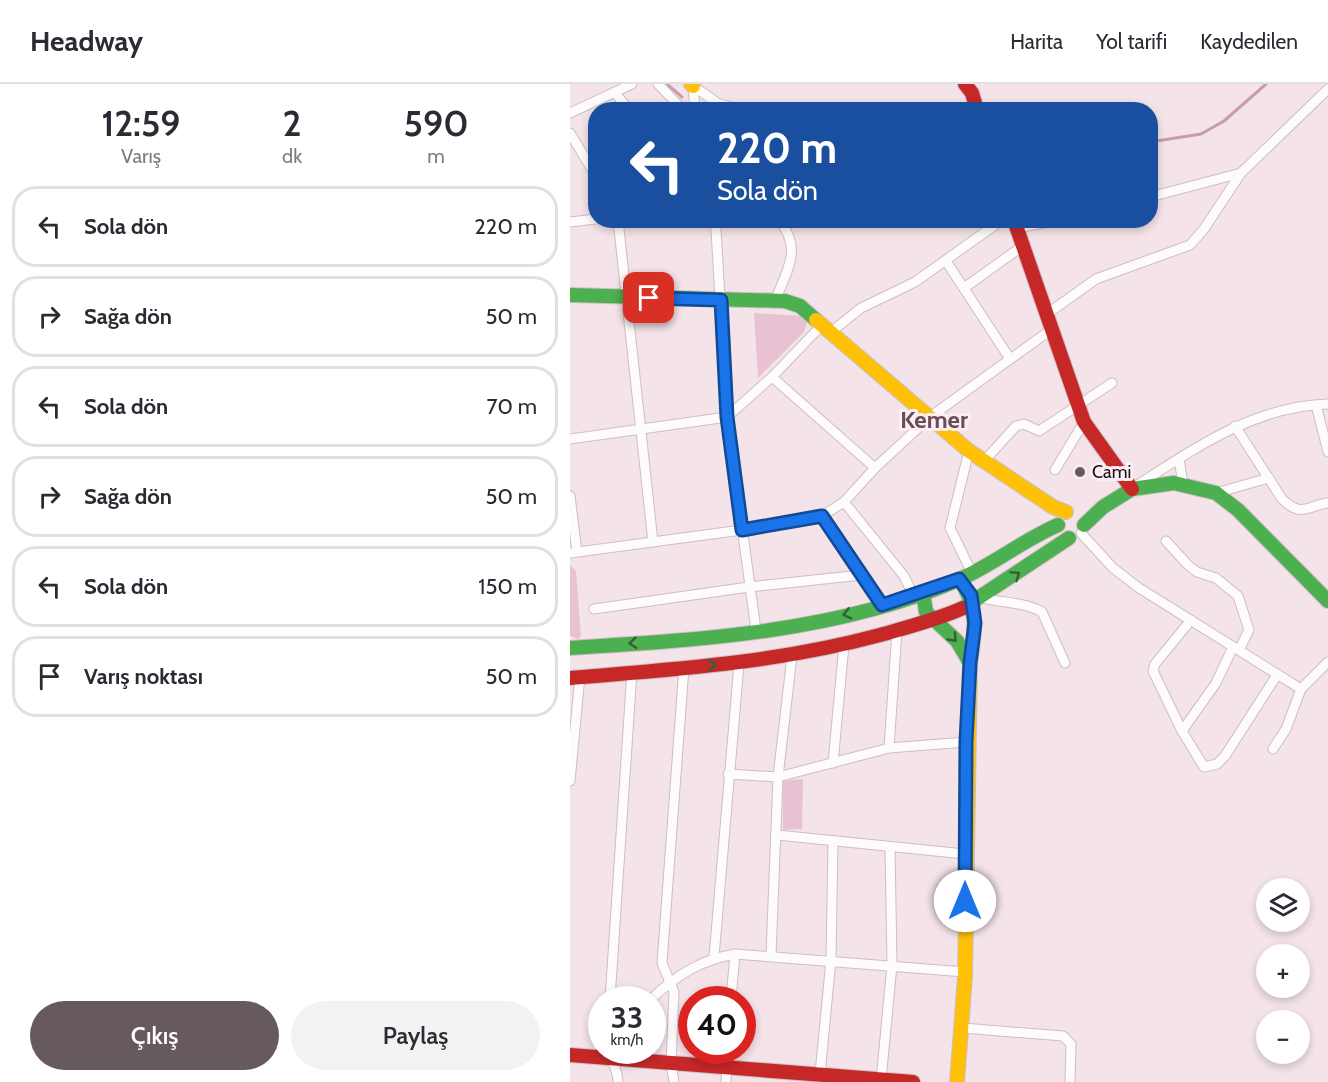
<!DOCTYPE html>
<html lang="tr">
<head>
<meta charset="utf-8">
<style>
  body { margin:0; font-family:Cabin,sans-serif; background:#f2f2f3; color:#2b2b33; height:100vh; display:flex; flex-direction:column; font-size:22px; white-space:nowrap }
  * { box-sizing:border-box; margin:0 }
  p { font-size:20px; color:#7c7c81 }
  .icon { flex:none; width:33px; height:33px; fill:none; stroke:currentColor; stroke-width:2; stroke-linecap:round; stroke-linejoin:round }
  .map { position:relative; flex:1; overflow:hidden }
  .side { display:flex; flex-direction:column; background:#fff; width:570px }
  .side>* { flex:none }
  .guide { position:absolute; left:18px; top:18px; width:570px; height:126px; border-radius:24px; box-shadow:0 3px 9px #0003; background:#1a4fa0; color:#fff; overflow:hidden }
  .buttons { position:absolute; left:686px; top:794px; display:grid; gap:12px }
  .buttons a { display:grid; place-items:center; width:54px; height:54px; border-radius:50%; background:#fff; box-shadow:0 3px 9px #0003; font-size:30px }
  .speed { position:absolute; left:18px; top:902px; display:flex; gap:12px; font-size:30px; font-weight:700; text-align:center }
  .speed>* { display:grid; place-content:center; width:78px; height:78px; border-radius:50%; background:#fff; box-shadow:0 3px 9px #0003; line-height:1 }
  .speed small { font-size:15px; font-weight:400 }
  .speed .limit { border:9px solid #d22; background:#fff; color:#111 }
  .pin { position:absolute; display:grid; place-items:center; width:51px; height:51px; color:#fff; margin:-26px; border-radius:12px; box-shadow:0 3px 9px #0006 }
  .me { position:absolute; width:66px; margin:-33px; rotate:0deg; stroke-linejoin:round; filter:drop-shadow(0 0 4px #0008) }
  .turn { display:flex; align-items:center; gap:21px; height:126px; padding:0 30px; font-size:27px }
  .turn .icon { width:78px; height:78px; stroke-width:2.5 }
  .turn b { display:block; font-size:42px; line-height:51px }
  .eta { display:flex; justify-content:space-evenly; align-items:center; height:102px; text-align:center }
  .eta b { font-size:36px; font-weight:600; line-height:42px }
  .cta { display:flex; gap:12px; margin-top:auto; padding:12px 30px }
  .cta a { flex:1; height:69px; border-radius:36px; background:#66595f; color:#fff; font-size:24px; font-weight:600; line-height:69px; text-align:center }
  .cta a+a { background:#f2f2f3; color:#2b2b33 }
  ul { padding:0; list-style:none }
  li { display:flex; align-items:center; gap:18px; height:81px; margin:0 12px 9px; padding:0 18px; border:3px solid #e1e1e2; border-radius:24px }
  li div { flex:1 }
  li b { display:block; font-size:22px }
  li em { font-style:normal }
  header { display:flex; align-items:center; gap:36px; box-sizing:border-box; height:84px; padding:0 30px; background:#fff; border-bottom:2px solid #e1e1e2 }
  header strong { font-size:28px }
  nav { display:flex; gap:33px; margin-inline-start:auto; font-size:21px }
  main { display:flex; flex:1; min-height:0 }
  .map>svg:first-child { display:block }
  .green { fill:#e8c2d2 }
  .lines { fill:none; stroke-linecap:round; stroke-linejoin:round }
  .stream { stroke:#c79caf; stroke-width:3 }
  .street-casing { stroke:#ccbfc4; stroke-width:11 }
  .fast-casing { stroke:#ccbfc4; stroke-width:16 }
  .slow-casing { stroke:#ccbfc4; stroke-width:16 }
  .jam-casing { stroke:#ccbfc4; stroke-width:16 }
  .street { stroke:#fdfbfc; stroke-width:9 }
  .fast { stroke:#4caf50; stroke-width:14 }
  .slow { stroke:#ffc107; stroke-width:14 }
  .jam { stroke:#c62828; stroke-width:14 }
  .oneway { stroke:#335f32 }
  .route-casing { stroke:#114b97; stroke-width:15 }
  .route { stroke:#1a73e8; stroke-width:10 }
  .poi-dot { fill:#66595f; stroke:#fceef4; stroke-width:2 }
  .labels { text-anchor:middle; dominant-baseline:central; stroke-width:6; stroke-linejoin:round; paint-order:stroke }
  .poi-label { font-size:18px; fill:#1a0f14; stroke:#fceef4; text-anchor:start }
  .district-label { font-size:24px; font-weight:bold; fill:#684d58; stroke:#fceef4 }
</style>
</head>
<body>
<header>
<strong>Headway</strong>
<nav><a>Harita</a><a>Yol tarifi</a><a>Kaydedilen</a></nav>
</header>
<main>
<section class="side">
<div class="eta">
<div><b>12:59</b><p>Varış</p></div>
<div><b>2</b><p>dk</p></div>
<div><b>590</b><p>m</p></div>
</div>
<ul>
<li><svg class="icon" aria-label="left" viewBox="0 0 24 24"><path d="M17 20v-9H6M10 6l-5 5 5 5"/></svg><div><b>Sola dön</b></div><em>220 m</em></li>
<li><svg class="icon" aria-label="right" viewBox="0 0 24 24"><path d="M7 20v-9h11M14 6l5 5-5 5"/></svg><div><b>Sağa dön</b></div><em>50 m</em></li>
<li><svg class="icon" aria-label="left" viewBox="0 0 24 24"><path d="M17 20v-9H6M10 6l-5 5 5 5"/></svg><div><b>Sola dön</b></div><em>70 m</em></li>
<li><svg class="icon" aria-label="right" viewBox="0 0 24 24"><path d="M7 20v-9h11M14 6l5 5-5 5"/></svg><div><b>Sağa dön</b></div><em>50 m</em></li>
<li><svg class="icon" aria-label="left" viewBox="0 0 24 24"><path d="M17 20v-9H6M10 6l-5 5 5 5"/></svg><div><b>Sola dön</b></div><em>150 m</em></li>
<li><svg class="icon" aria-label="arrive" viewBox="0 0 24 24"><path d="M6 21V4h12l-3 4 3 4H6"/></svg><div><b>Varış noktası</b></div><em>50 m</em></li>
</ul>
<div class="cta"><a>Çıkış</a><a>Paylaş</a></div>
</section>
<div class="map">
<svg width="758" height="998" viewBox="0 0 758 998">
  <rect width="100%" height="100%" fill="#f4e3e9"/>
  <g class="green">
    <path d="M184,229L232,232L237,238L234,248L188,294Z"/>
    <path d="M0,481L6,487L11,552L8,555L0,552Z"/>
    <path d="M233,695L232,745L213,746V697Z"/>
  </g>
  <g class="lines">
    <g class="stream">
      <path d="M97,0L112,13"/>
      <path d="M580,58L631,50L654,37L696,0"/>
    </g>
    <defs>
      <g id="street">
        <path d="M88,0L113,26"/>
        <path d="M123,2L149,20L175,26"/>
        <path d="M123,2L125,26"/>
        <path d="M46,10L59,26"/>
        <path d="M0,29L62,0"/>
        <path d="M0,49L26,92"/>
        <path d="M580,113L671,89"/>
        <path d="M48,136L83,458"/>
        <path d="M143,136L146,146L157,333L186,546"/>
        <path d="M0,138L26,135"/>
        <path d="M447,144L489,136"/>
        <path d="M376,177L440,275"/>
        <path d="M394,204L454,161"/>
        <path d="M205,217C217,186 233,165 209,136"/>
        <path d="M477,230L526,195L620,161L634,145L671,89L758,5"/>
        <path d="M261,248L291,224L345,198L432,136"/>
        <path d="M202,293L305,384"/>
        <path d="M746,321L758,368"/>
        <path d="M665,342L712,415C732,434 736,422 758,419"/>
        <path d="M0,355L157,333L202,293L252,241"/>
        <path d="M399,367L380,444L402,489"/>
        <path d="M609,375L613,400"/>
        <path d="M415,376L446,342L454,340L469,347L542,299"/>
        <path d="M485,386L514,338"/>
        <path d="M566,402C625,364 685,322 758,320"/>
        <path d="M646,409L699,394"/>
        <path d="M0,412L7,468"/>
        <path d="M274,418L334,492L343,511"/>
        <path d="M252,432L312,521"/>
        <path d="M511,449L543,484L569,504L731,605"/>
        <path d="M596,457L618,481L627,488L646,494L668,512L679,546L669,566"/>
        <path d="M0,469L172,446L252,432L274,418L305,384L360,333L482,245"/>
        <path d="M413,514C432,519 455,518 472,528L495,579"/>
        <path d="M24,525L179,503L291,491"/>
        <path d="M621,536L585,580L583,587L612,647L634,683L647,680L655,672L707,591"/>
        <path d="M612,647L646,599L663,563"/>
        <path d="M319,664L327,546"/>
        <path d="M703,665L716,645L731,605L758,578"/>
        <path d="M263,679L274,561"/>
        <path d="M158,690L208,693L319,664L396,658"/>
        <path d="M0,697L10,592"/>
        <path d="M207,751L395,770"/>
        <path d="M201,871L208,693L222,572"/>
        <path d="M144,873L169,580"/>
        <path d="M40,915L62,587"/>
        <path d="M81,915C107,891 130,876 165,870L395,888"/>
        <path d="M161,915L165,870"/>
        <path d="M393,944L493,952L501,960L500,998"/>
        <path d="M42,966C40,978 48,985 48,998"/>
        <path d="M250,990L261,876L263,757"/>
        <path d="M311,996L322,881L320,763"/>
        <path d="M104,998L101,979L104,908L92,879L114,583"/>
        <path d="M156,998L158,966"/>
      </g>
      <g id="fast">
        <path d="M0,211L215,217L230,222L246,236"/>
        <path d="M514,441L533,423L562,405L604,399L646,409L668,426L758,517"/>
        <path d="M353,508L356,528L387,557L400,579C405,548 409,521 389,495"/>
        <path d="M393,524L499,454"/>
        <path d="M0,564C130,556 267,548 388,496C423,481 453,456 488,441"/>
      </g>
      <g id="slow">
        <path d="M121,0L123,2"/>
        <path d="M246,236L399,367L483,423L496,428"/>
        <path d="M387,998L395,893L400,579"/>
      </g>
      <g id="jam">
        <path d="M395,0L402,9L407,26"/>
        <path d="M444,136L514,338L562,405"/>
        <path d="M0,594C107,585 206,579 310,551C338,543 366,536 393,524"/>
        <path d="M0,971L343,998"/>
      </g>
    </defs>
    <use href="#street" class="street-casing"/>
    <use href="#fast" class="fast-casing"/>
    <use href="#slow" class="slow-casing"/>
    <use href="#jam" class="jam-casing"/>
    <use href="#street" class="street"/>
    <use href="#fast" class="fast"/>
    <use href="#slow" class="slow"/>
    <use href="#jam" class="jam"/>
  </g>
  <defs><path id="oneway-chevron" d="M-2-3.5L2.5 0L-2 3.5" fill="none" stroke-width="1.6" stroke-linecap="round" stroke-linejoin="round" transform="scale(1.5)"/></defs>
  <g class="oneway">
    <use href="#oneway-chevron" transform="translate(446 491) rotate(-35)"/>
    <use href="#oneway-chevron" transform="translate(277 530) rotate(166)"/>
    <use href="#oneway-chevron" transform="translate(383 554) rotate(47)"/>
    <use href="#oneway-chevron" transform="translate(63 559) rotate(175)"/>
    <use href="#oneway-chevron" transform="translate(142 581) rotate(-3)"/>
  </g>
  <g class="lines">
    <defs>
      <path id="route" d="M79,214L151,216L157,333L172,446L252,432L312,521L389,495L401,511L405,539L400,579L396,658L395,817"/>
    </defs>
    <use href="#route" class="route-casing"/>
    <use href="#route" class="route"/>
  </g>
  <circle class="poi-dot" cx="510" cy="388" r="6"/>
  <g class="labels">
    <g class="poi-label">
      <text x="522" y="388">Cami</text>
    </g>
    <g class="district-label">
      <text x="364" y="335">Kemer</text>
    </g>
  </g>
</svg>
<div class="buttons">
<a><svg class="icon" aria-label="layers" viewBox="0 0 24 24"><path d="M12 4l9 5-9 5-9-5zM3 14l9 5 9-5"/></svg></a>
<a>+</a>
<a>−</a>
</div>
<div class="speed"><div>33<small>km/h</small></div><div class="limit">40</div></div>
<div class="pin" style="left:79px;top:214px;background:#d93025"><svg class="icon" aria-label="arrive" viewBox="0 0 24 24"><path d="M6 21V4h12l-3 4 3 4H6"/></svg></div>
<svg class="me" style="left:395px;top:817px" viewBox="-20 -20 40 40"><circle r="19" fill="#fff"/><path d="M0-13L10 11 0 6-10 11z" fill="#1a73e8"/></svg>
<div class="guide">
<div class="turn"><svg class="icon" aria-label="left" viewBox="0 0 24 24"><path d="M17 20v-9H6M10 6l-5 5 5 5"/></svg><div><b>220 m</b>Sola dön</div></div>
</div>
</div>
</main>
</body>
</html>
